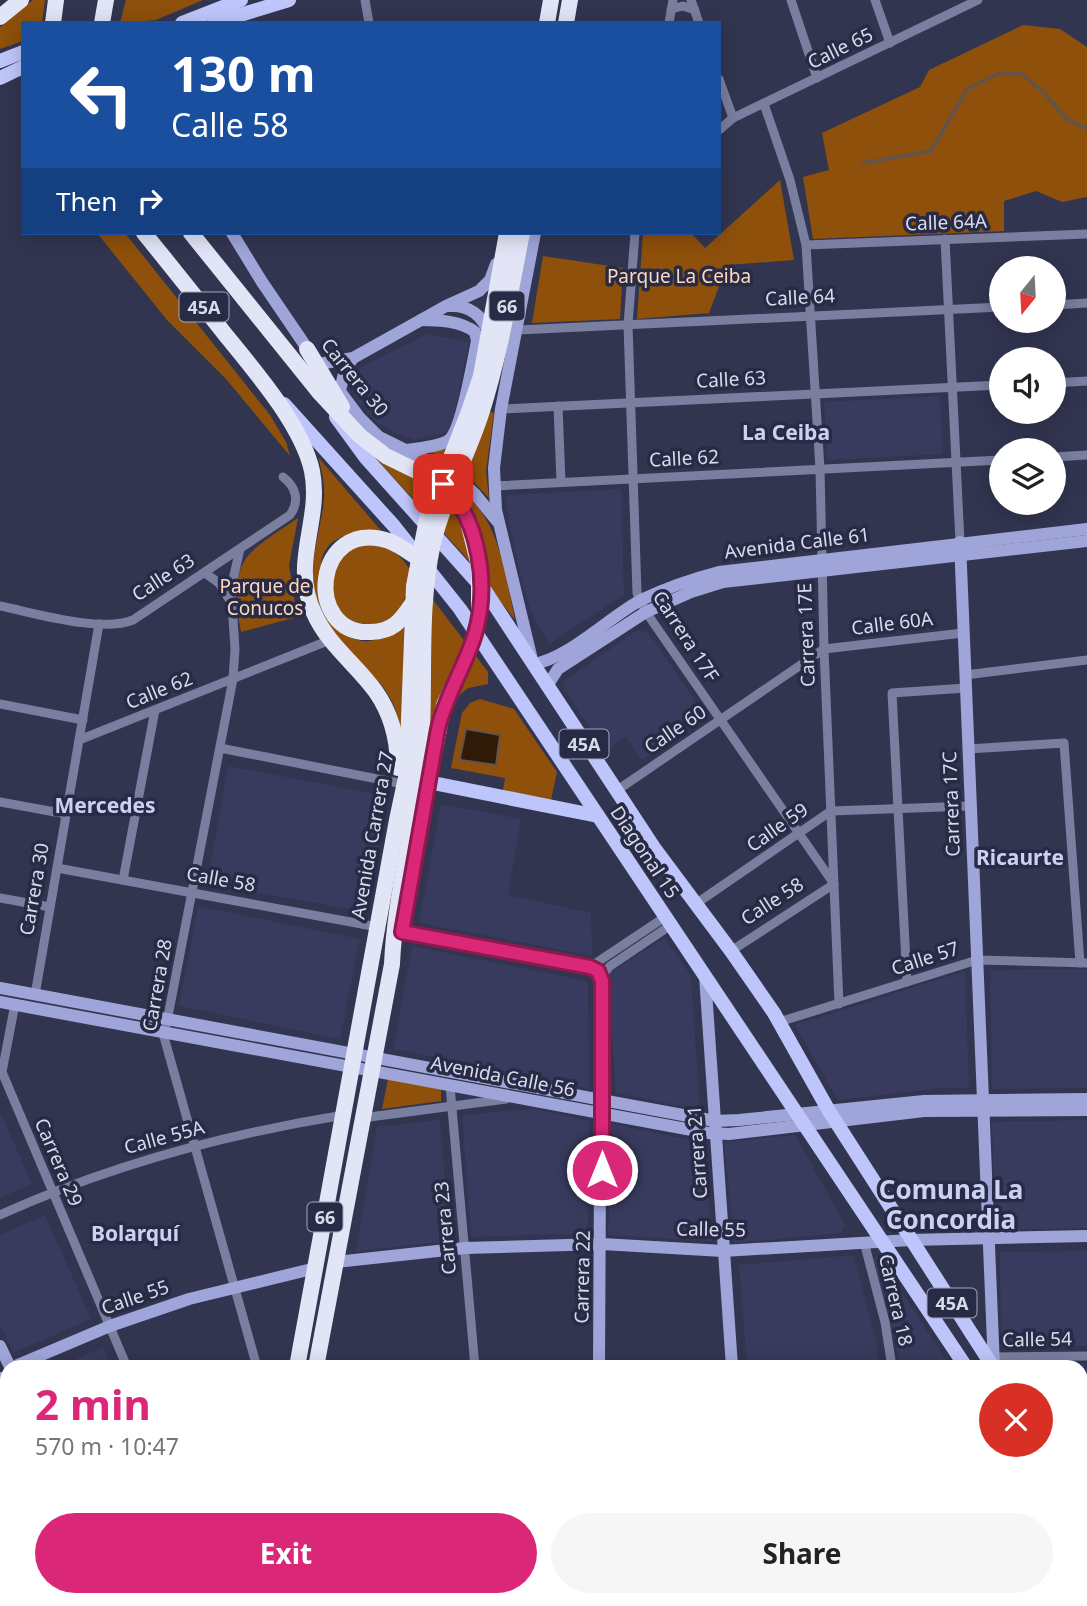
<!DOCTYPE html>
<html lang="en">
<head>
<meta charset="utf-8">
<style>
  body { margin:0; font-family:"Noto Sans",sans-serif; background:#f6f6f6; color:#222; height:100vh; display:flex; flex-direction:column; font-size:26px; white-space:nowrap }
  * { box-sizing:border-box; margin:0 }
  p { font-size:23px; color:#767676 }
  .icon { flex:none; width:38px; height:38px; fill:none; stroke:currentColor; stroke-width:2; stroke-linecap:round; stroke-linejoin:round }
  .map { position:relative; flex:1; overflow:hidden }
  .details { position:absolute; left:0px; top:1360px; width:1088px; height:247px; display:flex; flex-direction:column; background:#fff; border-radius:21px 21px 0 0; box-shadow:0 4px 18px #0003 }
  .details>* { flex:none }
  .hud { position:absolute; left:21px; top:21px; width:700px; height:214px; border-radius:0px; box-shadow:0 4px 18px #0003; background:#1a4fa0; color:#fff; overflow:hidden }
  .needle { width:46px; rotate:198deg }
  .fabs { position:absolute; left:989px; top:256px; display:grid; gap:14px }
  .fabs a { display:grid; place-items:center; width:77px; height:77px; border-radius:50%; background:#fff; box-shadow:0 4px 18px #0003; font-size:35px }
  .pin { position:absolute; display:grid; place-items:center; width:60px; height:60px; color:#fff; margin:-30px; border-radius:14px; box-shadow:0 4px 10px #0006 }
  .me { position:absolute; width:77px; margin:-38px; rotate:0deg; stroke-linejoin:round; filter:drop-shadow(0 0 5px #0008) }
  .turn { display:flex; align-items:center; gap:24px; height:147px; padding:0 35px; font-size:32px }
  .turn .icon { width:91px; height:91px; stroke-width:2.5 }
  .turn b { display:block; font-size:49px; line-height:60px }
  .then { display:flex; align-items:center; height:66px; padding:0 35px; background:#0003; gap:14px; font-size:26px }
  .round { display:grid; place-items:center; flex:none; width:74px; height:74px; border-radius:37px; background:#f6f6f6 }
  .head { display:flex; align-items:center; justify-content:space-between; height:119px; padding:0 35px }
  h1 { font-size:42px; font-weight:700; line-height:52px; color:#db2777 }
  .action { display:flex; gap:14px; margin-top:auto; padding:14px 35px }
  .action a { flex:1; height:80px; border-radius:42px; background:#db2777; color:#fff; font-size:28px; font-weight:700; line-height:80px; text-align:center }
  .action a+a { background:#f6f6f6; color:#222 }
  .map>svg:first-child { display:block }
  .built { fill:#383b5d }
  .green { fill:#8e500b }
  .water { fill:#2e1a07; stroke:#61544c; stroke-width:2 }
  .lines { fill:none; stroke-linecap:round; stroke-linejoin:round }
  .stream { stroke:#61544c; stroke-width:3.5 }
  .street { stroke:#7a7e9f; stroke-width:9 }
  .secondary { stroke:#9fa5d9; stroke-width:12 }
  .primary { stroke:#bec5fa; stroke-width:14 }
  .highway { stroke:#e2e5f5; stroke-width:16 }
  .route-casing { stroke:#8e194d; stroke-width:18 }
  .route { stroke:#db2777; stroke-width:12 }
  .labels { text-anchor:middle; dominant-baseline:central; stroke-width:7; stroke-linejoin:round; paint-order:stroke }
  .shield { fill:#282b45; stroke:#a3a6ba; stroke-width:2 }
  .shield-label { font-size:18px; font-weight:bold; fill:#d8dbec }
  .street-label { font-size:19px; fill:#d8dbec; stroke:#282b45 }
  .park-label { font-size:19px; fill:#fed9bc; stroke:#282b45 }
  .neighbourhood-label { font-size:21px; font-weight:bold; fill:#ccd1f3; stroke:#282b45 }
  .district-label { font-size:26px; font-weight:bold; fill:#ccd1f3; stroke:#282b45 }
</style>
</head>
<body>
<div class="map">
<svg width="1087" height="1606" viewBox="0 0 1087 1606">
  <rect width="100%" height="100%" fill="#323550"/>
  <g class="built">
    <path d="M428,334L469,342L451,431L416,440L395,433L377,422L357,400L351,388V378L361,367Z"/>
    <path d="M940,396L943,454L827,460L824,402Z"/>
    <path d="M621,489L624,595L549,644L534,619L524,590L509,523L506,495Z"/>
    <path d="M638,630L648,632L706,717L642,760L626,737L605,751L563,688L566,679Z"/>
    <path d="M228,766L387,796L365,912L207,883Z"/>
    <path d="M441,804L521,819L508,895L591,913L592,956L419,923Z"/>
    <path d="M198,906L360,939L340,1039L179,1006Z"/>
    <path d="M665,938L691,976L700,1110L616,1093L607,974Z"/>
    <path d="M412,946L588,981L589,1088L393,1049Z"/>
    <path d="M1087,969V1088L992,1089L990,970Z"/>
    <path d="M965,971L969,1088H940L838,1100L795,1025Z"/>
    <path d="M534,1109L590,1121L588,1233L471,1237L462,1115Z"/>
    <path d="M0,1112L32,1184L0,1198Z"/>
    <path d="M440,1120L450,1241L356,1251L377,1127Z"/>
    <path d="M1087,1120V1228L995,1230L992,1122Z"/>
    <path d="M612,1124L704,1143L712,1241L608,1235Z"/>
    <path d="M795,1135L845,1224L841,1233L734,1243L724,1142Z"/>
    <path d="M45,1215L91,1319L13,1353L0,1324V1235Z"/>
    <path d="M1087,1251V1346H1001L1000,1252Z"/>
    <path d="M854,1255L877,1345L879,1367H747L739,1265Z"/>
    <path d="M878,1256L951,1367H901L873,1258Z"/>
    <path d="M103,1347L112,1367H59Z"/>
    <path d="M1087,1363V1427L1082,1428V1367L1015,1365Z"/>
    <path d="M1082,1570L1087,1579V1606H1043L1037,1600H1082Z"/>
    <path d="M621,1600H756L757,1606H621Z"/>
  </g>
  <g class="green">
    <path d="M33,0H45L42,23H23V41L0,49V27Z"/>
    <path d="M126,0H203L156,20L120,23Z"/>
    <path d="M1023,25L1060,29L1087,47V197L1062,202L1036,191L1004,201V231L813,239L803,177L829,170L822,133L920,87L929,70Z"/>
    <path d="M780,180L794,260L727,265L709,313L637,319L643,233H691L705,248Z"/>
    <path d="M97,233H125L270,415L286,442L290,456L226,379L167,320Z"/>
    <path d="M543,256L623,268L620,319L532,323Z"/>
    <path d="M468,405L494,413L486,471L489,498L457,465L429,451L441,449Z"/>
    <path d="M374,456L415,476L473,513L460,489C500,520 505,573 515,620L470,562Z"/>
    <path d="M318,457L383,533C355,531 318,534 321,573C321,581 328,591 331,598C335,608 338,620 343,628C359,653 388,637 404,624L403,738C399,723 396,706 387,693C380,681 368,671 358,661C341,644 325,622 317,599C306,565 321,533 324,499C325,485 322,470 318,457Z"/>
    <path d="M298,518L289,565L297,617L241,632C237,610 232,580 245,560C253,546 284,528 298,518Z"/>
    <path d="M366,543L391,549L402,559L488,672V684L468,688L457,697L443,691L428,736L431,607L405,596C400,635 337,632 331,595C330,590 332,584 332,579C332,570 333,561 341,555C348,550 358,547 366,543Z"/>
    <path d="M480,699L514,709L557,772L551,800L503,790L505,778L451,768L462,713L470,703Z"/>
    <path d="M388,1079L441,1089V1101L382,1109Z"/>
  </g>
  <path class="water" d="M466,729L500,735L496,765L461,760L460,758Z"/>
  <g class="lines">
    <path class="stream" d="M863,163L931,151L967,89L1000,73L1022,74L1044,93L1068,120L1087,128"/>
    <g class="street">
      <path d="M365,0L369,23"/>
      <path d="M691,0L699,23"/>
      <path d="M791,0L817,78"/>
      <path d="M875,0L890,43"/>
      <path d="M671,9L683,6L695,10"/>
      <path d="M669,23L673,0"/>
      <path d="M719,79L733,118"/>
      <path d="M764,104L790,180L806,245L820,469L824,649L839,1004"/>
      <path d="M719,130L733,118L978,0"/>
      <path d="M635,233L628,325L637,593L646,612L834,884L731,951"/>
      <path d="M945,239L960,542"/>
      <path d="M806,245L1087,234"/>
      <path d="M1054,305L1087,303"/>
      <path d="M518,330L1001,307"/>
      <path d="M1054,383L1087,381"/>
      <path d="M558,406L561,482"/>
      <path d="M501,409L1001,385"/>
      <path d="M1054,457L1087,455"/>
      <path d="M494,486L1001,460"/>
      <path d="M240,549L231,588L235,649L233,679L164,1037L257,1367"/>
      <path d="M205,573L219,583L229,599"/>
      <path d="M0,606C35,613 101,633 133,620L290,515C300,501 296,487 283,477"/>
      <path d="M965,675L1087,660"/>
      <path d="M0,704L83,720"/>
      <path d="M79,740L330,640"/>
      <path d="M220,748L398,783"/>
      <path d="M968,749L1064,743L1080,963"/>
      <path d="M616,791L824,649L963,633"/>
      <path d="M0,802L66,814"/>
      <path d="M57,868L378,927"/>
      <path d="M123,880L155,710"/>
      <path d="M0,898L50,907"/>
      <path d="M697,903L831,811L971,806"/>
      <path d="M590,967L665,917"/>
      <path d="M601,977L610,966L671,925"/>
      <path d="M907,982L892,693L966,688"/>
      <path d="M35,995L99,624"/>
      <path d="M15,1004L2,1072L127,1367"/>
      <path d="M779,1022L977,960L1087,963"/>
      <path d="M450,1086L475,1367"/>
      <path d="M362,1118L506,1099"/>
      <path d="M0,1215C110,1165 226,1134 344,1115"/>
      <path d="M864,1242L885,1322L892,1367"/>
      <path d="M991,1357L1087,1356"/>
      <path d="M0,1564L7,1561"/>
      <path d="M153,1600L202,1606"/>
      <path d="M226,1600L229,1606"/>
      <path d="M314,1600L316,1606"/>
      <path d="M495,1600L496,1606"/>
      <path d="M884,1600L885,1606"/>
      <path d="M1027,1600L1032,1606"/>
      <path d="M816,1606L851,1600"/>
    </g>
    <g class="secondary">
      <path d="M232,233L262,282L311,354"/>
      <path d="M535,233L501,409L494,468L496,510L533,664C568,659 609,617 641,600C666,588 692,579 719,572L1087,529"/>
      <path d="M450,306C469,305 482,315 489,333"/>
      <path d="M319,364L353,358L446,306L479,291L490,280L496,264"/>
      <path d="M339,390L360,418L379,437L454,474L475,494L497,521"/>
      <path d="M340,390L345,370L353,358"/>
      <path d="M407,450C419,448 439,447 449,440C462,430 473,359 477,341L475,332C461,321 439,320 421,320"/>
      <path d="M960,542L994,1367"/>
      <path d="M547,686L558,669L646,612L691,592L723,582L1087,541"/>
      <path d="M402,932L590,967L598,971L601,977L599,1367"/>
      <path d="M705,976L732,1367"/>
      <path d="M0,988L715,1121L739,1120L924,1101L1087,1099"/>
      <path d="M0,1002L708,1133L729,1134L924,1111L1087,1110"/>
      <path d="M336,1262L465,1248L602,1244L723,1251L911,1240L1087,1236"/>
      <path d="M0,1346L10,1367"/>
      <path d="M13,1367L110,1326L189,1299L316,1268"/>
      <path d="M0,1378L7,1392"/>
      <path d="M1082,1437H1087"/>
      <path d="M0,1584L7,1585"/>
      <path d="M108,1600L111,1606"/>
      <path d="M122,1600L125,1606"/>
      <path d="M613,1600V1606"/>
      <path d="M769,1600L770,1606"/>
    </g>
    <g class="primary">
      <path d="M182,23L241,0"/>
      <path d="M214,23L289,0"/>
      <path d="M0,61L23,52"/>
      <path d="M0,78L23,67"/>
      <path d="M284,404L394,526L460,609L966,1367"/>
      <path d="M336,417L366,458L486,592L655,849L731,951L774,1013L829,1111L993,1367"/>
      <path d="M428,782L598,816"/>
      <path d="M1082,1502L1087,1511"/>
      <path d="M1082,1544L1087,1553"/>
    </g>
    <g class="highway">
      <path d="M0,17L21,0"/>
      <path d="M53,23L56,0"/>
      <path d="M102,23L106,0"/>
      <path d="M547,23L551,0"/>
      <path d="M566,23L570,0"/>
      <path d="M144,233C171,266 197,299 224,333C254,370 302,425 312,471C322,521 290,562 314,613C328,645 357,665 376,692C392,715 398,741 398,768"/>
      <path d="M191,233L319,392L360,436L386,456L443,484L455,497L466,514L479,566V612L475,635L467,656L444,705L428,783"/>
      <path d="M307,349L342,407"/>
      <path d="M412,604C400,622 393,631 371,632C303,636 313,516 389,541C400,545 411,554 421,560"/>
      <path d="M297,1367L397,820L407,773L414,586L427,519L468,414L481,376L507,233"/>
      <path d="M316,1367L392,964C395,896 414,831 420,764C427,691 417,616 433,543C444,498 467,457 481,414C500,355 510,293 522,233"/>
      <path d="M253,1606L254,1600"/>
      <path d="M272,1606L274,1600"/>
    </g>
  </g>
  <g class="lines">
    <defs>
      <path id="route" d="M443,484C480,519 489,586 475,634C465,667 446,695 438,729L402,932L590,967L598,971L602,981V1170"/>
    </defs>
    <use href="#route" class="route-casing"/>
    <use href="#route" class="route"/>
  </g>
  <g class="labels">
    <g class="shield">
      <rect x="489.5" y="291.5" width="35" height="29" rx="5"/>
      <rect x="179.5" y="292.5" width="49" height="29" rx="5"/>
      <rect x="559.5" y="729.5" width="49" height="29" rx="5"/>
      <rect x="307.5" y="1202.5" width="35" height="29" rx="5"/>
      <rect x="927.5" y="1288.5" width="49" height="29" rx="5"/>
    </g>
    <g class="shield-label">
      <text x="507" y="306">66</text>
      <text x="204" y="307">45A</text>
      <text x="584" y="744">45A</text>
      <text x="325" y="1217">66</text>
      <text x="952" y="1303">45A</text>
    </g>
    <g class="street-label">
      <text transform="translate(840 48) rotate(-26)">Calle 65</text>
      <text transform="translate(946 222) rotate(-2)">Calle 64A</text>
      <text transform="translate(800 297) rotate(-3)">Calle 64</text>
      <text transform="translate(355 377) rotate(51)">Carrera 30</text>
      <text transform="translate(731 379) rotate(-3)">Calle 63</text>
      <text transform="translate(684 458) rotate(-3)">Calle 62</text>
      <text transform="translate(797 543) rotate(-7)">Avenida Calle 61</text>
      <text transform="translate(163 577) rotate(-33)">Calle 63</text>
      <text transform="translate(892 623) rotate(-7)">Calle 60A</text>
      <text transform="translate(806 635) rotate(-92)">Carrera 17E</text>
      <text transform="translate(686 636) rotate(57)">Carrera 17F</text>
      <text transform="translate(159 690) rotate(-22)">Calle 62</text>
      <text transform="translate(675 729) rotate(-34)">Calle 60</text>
      <text transform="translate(951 804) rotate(-92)">Carrera 17C</text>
      <text transform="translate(777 827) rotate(-35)">Calle 59</text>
      <text transform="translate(372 835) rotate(-80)">Avenida Carrera 27</text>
      <text transform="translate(645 852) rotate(56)">Diagonal 15</text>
      <text transform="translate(221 879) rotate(10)">Calle 58</text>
      <text transform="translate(34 889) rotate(-80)">Carrera 30</text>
      <text transform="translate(772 901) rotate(-33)">Calle 58</text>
      <text transform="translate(925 958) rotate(-18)">Calle 57</text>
      <text transform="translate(157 985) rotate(-80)">Carrera 28</text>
      <text transform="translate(503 1076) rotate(11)">Avenida Calle 56</text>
      <text transform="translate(164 1137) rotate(-15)">Calle 55A</text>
      <text transform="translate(697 1152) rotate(-94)">Carrera 21</text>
      <text transform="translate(59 1162) rotate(67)">Carrera 29</text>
      <text transform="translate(445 1228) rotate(-95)">Carrera 23</text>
      <text transform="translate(711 1229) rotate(1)">Calle 55</text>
      <text transform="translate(582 1277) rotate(-89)">Carrera 22</text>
      <text transform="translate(135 1297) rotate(-19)">Calle 55</text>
      <text transform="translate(896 1300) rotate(77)">Carrera 18</text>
      <text transform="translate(1037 1339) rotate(-1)">Calle 54</text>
    </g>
    <g class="park-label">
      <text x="679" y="276">Parque La Ceiba</text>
      <text x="265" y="586">Parque de<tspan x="265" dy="22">Conucos</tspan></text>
    </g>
    <g class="neighbourhood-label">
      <text x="786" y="432">La Ceiba</text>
      <text x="105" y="805">Mercedes</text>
      <text x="1020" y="857">Ricaurte</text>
      <text x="135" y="1233">Bolarquí</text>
    </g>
    <g class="district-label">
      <text x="951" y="1189">Comuna La<tspan x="951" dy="30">Concordia</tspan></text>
    </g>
  </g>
</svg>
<div class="fabs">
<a><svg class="needle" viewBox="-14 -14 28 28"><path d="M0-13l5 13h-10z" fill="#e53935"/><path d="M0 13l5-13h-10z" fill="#767676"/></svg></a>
<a><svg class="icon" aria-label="sound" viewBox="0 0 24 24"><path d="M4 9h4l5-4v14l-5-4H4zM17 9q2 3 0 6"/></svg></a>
<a><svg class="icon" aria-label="layers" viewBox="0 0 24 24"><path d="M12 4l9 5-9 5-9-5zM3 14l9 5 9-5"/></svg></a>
</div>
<div class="pin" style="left:443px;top:484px;background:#d93025"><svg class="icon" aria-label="arrive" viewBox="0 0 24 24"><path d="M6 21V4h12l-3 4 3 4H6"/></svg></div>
<svg class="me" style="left:602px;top:1170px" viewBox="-20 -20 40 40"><circle r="17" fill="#db2777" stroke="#fff" stroke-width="3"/><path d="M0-11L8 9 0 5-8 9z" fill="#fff"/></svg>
<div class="hud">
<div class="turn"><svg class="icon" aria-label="left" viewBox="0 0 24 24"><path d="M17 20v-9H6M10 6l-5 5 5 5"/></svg><div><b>130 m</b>Calle 58</div></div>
<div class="then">Then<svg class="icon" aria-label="right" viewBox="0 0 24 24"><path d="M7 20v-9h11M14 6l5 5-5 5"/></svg></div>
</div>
<section class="details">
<div class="head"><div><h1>2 min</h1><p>570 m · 10:47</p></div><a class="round" style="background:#d93025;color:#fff"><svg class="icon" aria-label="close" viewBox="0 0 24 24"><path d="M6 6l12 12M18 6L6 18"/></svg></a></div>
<div class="action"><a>Exit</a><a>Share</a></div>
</section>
</div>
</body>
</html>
